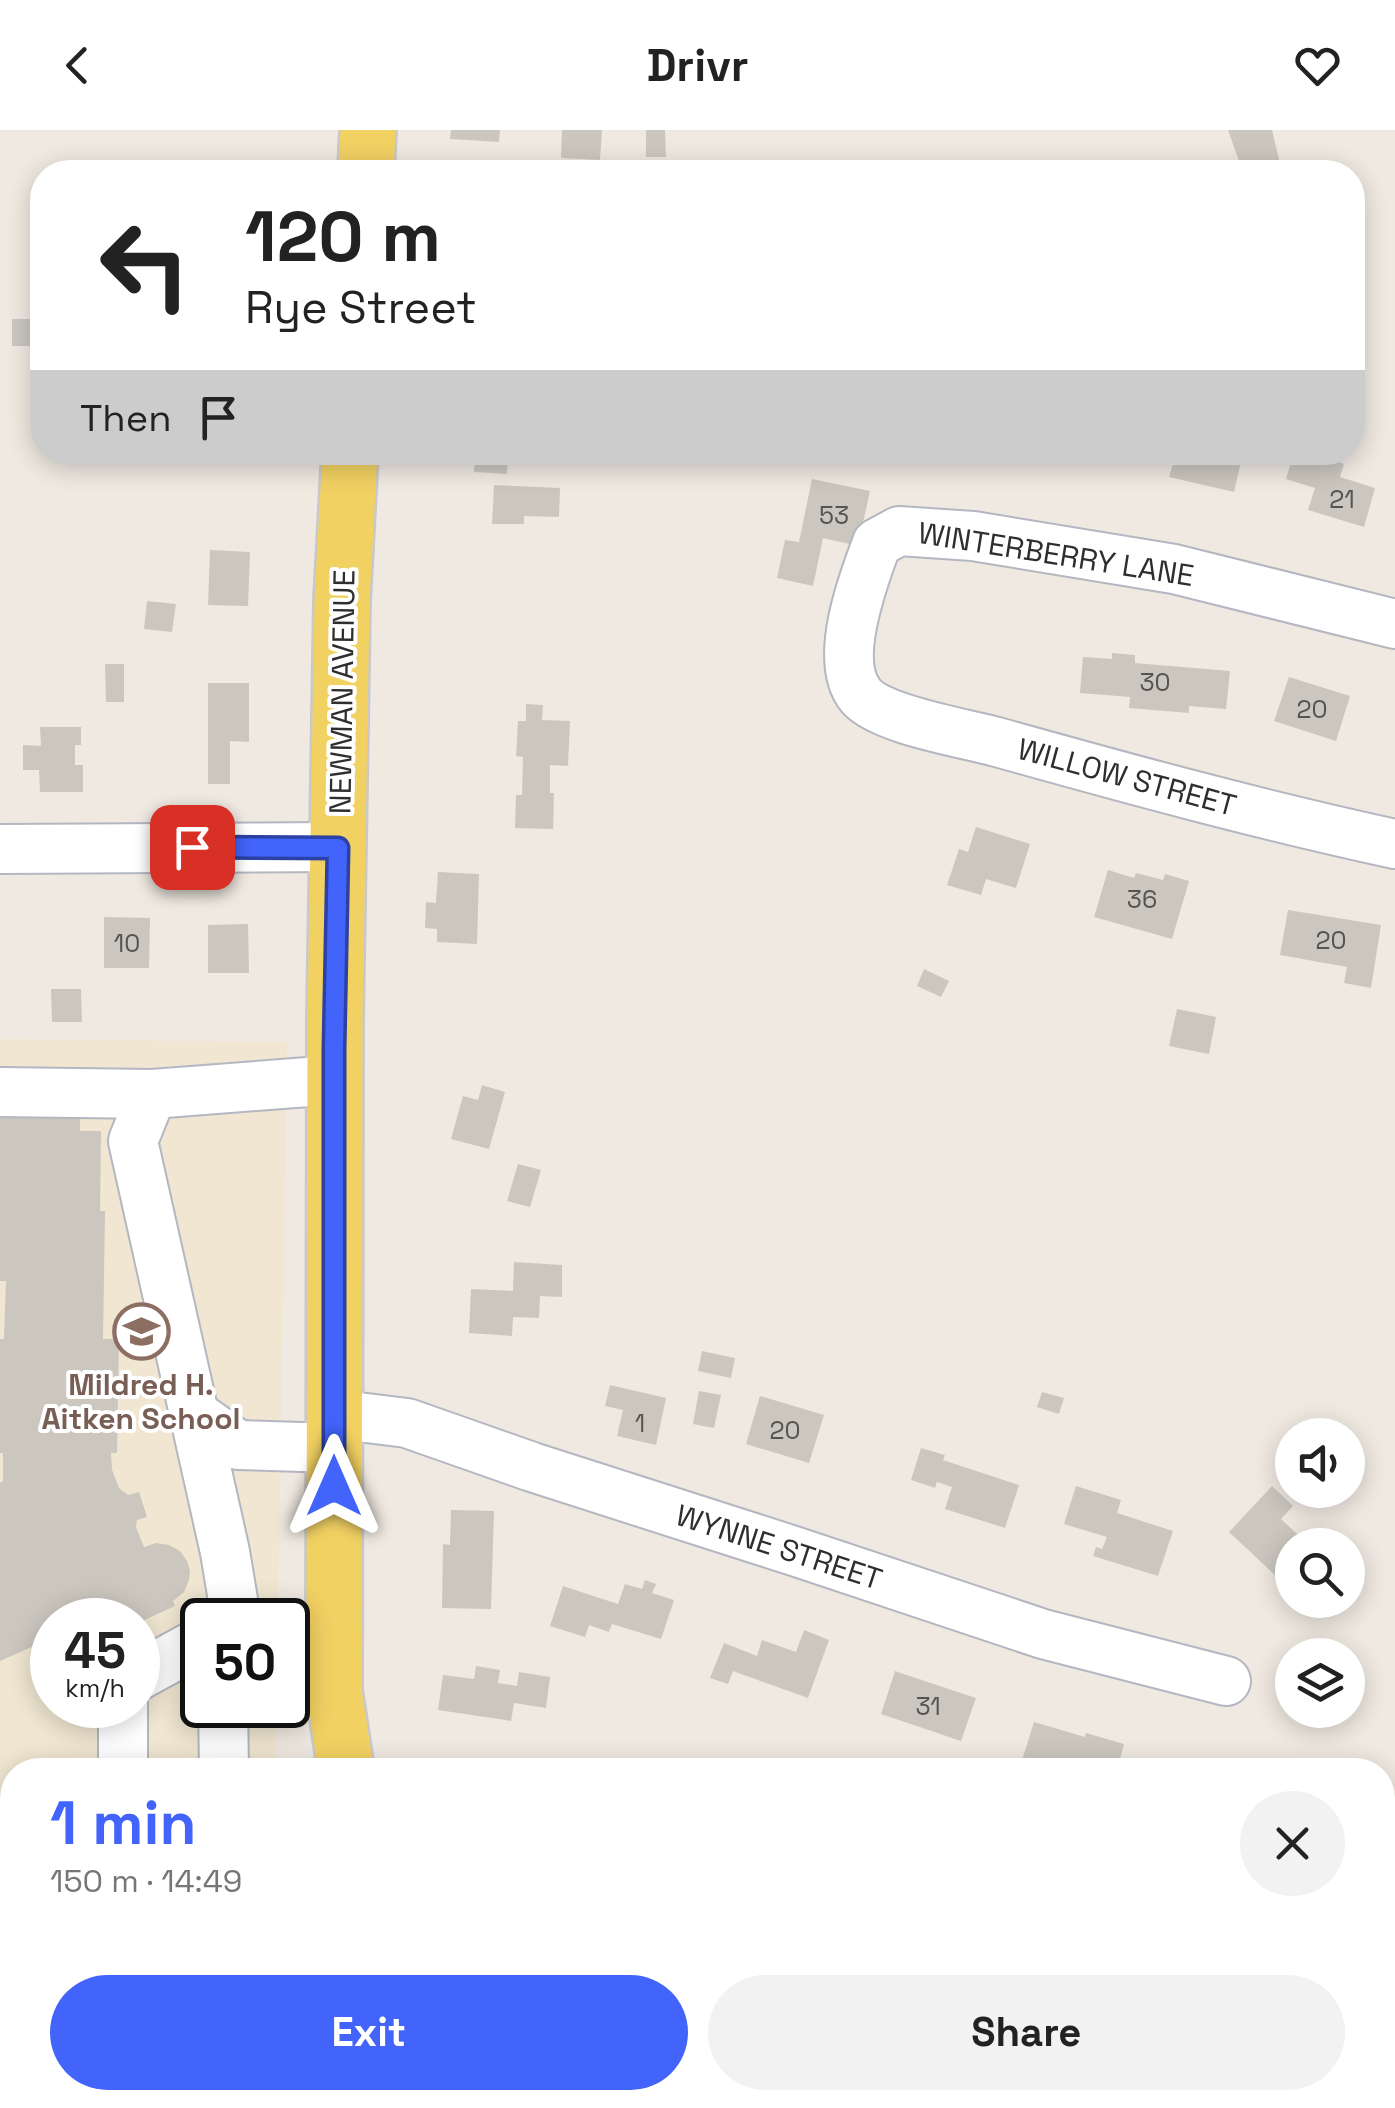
<!DOCTYPE html>
<html lang="en">
<head>
<meta charset="utf-8">
<style>
  body { margin:0; font-family:"Space Grotesk",sans-serif; background:#f2f2f2; color:#222; height:100vh; display:flex; flex-direction:column; font-size:38px; white-space:nowrap }
  * { box-sizing:border-box; margin:0 }
  p { font-size:32px; color:#767676 }
  .icon { flex:none; width:55px; height:55px; fill:none; stroke:currentColor; stroke-width:2; stroke-linecap:round; stroke-linejoin:round }
  .map { position:relative; flex:1; overflow:hidden }
  .drawer { position:absolute; left:0px; top:1628px; width:1395px; height:352px; display:flex; flex-direction:column; background:#fff; border-radius:40px 40px 0 0; box-shadow:0 5px 25px #0003 }
  .drawer>* { flex:none }
  .guide { position:absolute; left:30px; top:30px; width:1335px; height:305px; border-radius:40px; box-shadow:0 5px 25px #0003; background:#fff; color:#222; overflow:hidden }
  .tools { position:absolute; left:1275px; top:1288px; display:grid; gap:20px }
  .tools a { display:grid; place-items:center; width:90px; height:90px; border-radius:50%; background:#fff; box-shadow:0 5px 25px #0003; font-size:50px }
  .speed { position:absolute; left:30px; top:1468px; display:flex; gap:20px; font-size:50px; font-weight:700; text-align:center }
  .speed>* { display:grid; place-content:center; width:130px; height:130px; border-radius:50%; background:#fff; box-shadow:0 5px 25px #0003; line-height:1 }
  .speed small { font-size:25px; font-weight:400 }
  .speed .limit { border:5px solid #111; border-radius:15px; background:#fff; color:#111 }
  .pin { position:absolute; display:grid; place-items:center; width:85px; height:85px; color:#fff; margin:-42px; border-radius:20px; box-shadow:0 5px 15px #0006 }
  .me { position:absolute; width:110px; margin:-55px; rotate:0deg; stroke-linejoin:round; filter:drop-shadow(0 0 8px #0008) }
  .turn { display:flex; align-items:center; gap:35px; height:210px; padding:0 50px; font-size:45px }
  .turn .icon { width:130px; height:130px; stroke-width:2.5 }
  .turn b { display:block; font-size:70px; line-height:85px }
  .then { display:flex; align-items:center; height:95px; padding:0 50px; background:#0003; gap:20px; font-size:38px }
  .round { display:grid; place-items:center; flex:none; width:105px; height:105px; border-radius:52px; background:#f2f2f2 }
  .overview { display:flex; align-items:center; justify-content:space-between; height:170px; padding:0 50px }
  h1 { font-size:60px; font-weight:700; line-height:75px; color:#4264fb }
  .action { display:flex; gap:20px; margin-top:auto; padding:20px 50px }
  .action a { flex:1; height:115px; border-radius:60px; background:#4264fb; color:#fff; font-size:40px; font-weight:700; line-height:115px; text-align:center }
  .action a+a { background:#f2f2f2; color:#222 }
  header { display:flex; justify-content:space-between; align-items:center; height:130px; padding:0 50px; background:#fff; font-size:45px; font-weight:700 }
  .map>svg:first-child { display:block }
  .education { fill:#f0e6d1; fill-rule:evenodd }
  .building { fill:#cbc7bf }
  .lines { fill:none; stroke-linecap:round; stroke-linejoin:round }
  .minor-casing { stroke:#b4b7c1; stroke-width:52 }
  .major-casing { stroke:#c9c9c9; stroke-width:60 }
  .minor { stroke:#fff; stroke-width:48 }
  .major { stroke:#f2d163; stroke-width:55 }
  .route-casing { stroke:#2b41a3; stroke-width:25 }
  .route { stroke:#4264fb; stroke-width:18 }
  .labels { text-anchor:middle; dominant-baseline:central; stroke-width:8; stroke-linejoin:round; paint-order:stroke }
  .number-label { font-size:25px; fill:#555452 }
  .street-label { font-size:30px; fill:#2e2e2e; stroke:#fff }
  .education-label { font-size:30px; font-weight:bold; fill:#785e54; stroke:#fff }
</style>
</head>
<body>
<header><svg class="icon" aria-label="back" viewBox="0 0 24 24"><path d="M15 5l-7 7 7 7"/></svg>Drivr<svg class="icon" aria-label="heart" viewBox="0 0 24 24"><path d="M12 20l-8-8c-3-5 5-10 8-4 3-6 11-1 8 4z"/></svg></header>
<div class="map">
<svg width="1395" height="1978" viewBox="0 0 1395 1978">
  <rect width="100%" height="100%" fill="#efe9e1"/>
  <path class="education" d="M0,909L287,912L278,1490H202V1575H276L275,1640H12V1887L0,1891ZM52,1490H138V1575H52Z"/>
  <g class="building">
    <path d="M451,0H500L499,12L450,9Z"/>
    <path d="M562,0H602L600,30L561,28Z"/>
    <path d="M646,0H665L666,27H646Z"/>
    <path d="M1228,0H1272L1282,42H1252L1247,31L1240,34Z"/>
    <path d="M12,189H33L32,216H12Z"/>
    <path d="M475,322H508L507,344L474,342Z"/>
    <path d="M1150,322H1241L1243,323L1234,362L1169,347L1174,330Z"/>
    <path d="M1294,322H1314L1344,334L1340,347L1375,358L1364,397L1308,380L1315,358L1286,349Z"/>
    <path d="M812,349L870,361L858,416L823,408L813,456L777,448L785,410L799,412Z"/>
    <path d="M494,355L560,358L559,387L524,386V394H492Z"/>
    <path d="M210,420L250,422L248,476L208,475Z"/>
    <path d="M147,471L176,474L172,502L144,499Z"/>
    <path d="M1112,523L1135,525V533L1230,541L1226,579L1189,576V583L1129,578L1130,567L1080,563L1083,527L1112,529Z"/>
    <path d="M105,534H124V572H106Z"/>
    <path d="M1289,547L1350,566L1336,611L1274,591Z"/>
    <path d="M208,553H249V612L230,611V654H208Z"/>
    <path d="M526,574L543,575L542,590L570,591L568,636L550,635V663H554L553,699L515,698L516,665H522L523,627L516,626L518,591H526Z"/>
    <path d="M40,597H81V615H75V635H83V662H40L39,640H23V615L41,616Z"/>
    <path d="M976,697L1030,714L1016,758L986,749L981,765L947,755L959,719L968,722Z"/>
    <path d="M1108,740L1134,748L1136,743L1163,750L1165,744L1189,751L1172,809L1094,787Z"/>
    <path d="M438,742L479,744L477,814L437,812V799L425,798L426,772L436,773Z"/>
    <path d="M1288,780L1381,795L1371,858L1344,853L1347,837L1280,825Z"/>
    <path d="M104,787L150,788L149,838H104Z"/>
    <path d="M248,794L249,843H208V795Z"/>
    <path d="M924,839L949,851L941,867L917,856Z"/>
    <path d="M51,859H81L82,892H52Z"/>
    <path d="M1177,879L1216,887L1209,924L1169,916Z"/>
    <path d="M482,955L505,962L489,1019L451,1009L463,966L478,970Z"/>
    <path d="M0,984L80,985V1001H101L100,1081H105L103,1209H119L117,1323H111L112,1340L119,1358L128,1365L139,1362L147,1387L137,1390L136,1397L144,1417L156,1413L169,1415L180,1421L187,1431L190,1441L189,1450L184,1462L173,1471L175,1476L138,1493V1490H121L117,1479L93,1490H52V1508L0,1531V1353L3,1351V1323H0V1209H4L6,1151H0Z"/>
    <path d="M518,1034L541,1040L530,1077L507,1071Z"/>
    <path d="M514,1132L562,1135V1167L540,1166L539,1188L513,1187L512,1206L469,1203L471,1159L513,1161Z"/>
    <path d="M702,1221L735,1228L731,1248L698,1241Z"/>
    <path d="M610,1255L666,1268L656,1315L617,1306L623,1280L605,1276Z"/>
    <path d="M699,1261L721,1265L714,1298L693,1294Z"/>
    <path d="M1042,1262L1064,1268L1059,1284L1037,1277Z"/>
    <path d="M760,1266L824,1285L809,1333L746,1314Z"/>
    <path d="M921,1318L945,1325L943,1330L1019,1355L1005,1398L945,1379L952,1357L937,1352L935,1358L911,1350Z"/>
    <path d="M1076,1356L1121,1370L1117,1383L1173,1401L1158,1446L1093,1426L1096,1417L1102,1419L1107,1407L1064,1394Z"/>
    <path d="M1272,1356L1293,1376L1281,1389L1309,1415H1292V1461L1229,1402Z"/>
    <path d="M451,1380L494,1381L491,1479L442,1478L443,1414L450,1415Z"/>
    <path d="M645,1450L656,1454L652,1463L674,1470L661,1509L612,1494L609,1502L589,1495L585,1507L550,1496L563,1456L618,1474L625,1454L642,1459Z"/>
    <path d="M804,1500L829,1510L808,1568L733,1541L728,1554L710,1548L724,1513L757,1526L762,1510L796,1522Z"/>
    <path d="M476,1536L500,1540L498,1553L517,1556L519,1542L550,1547L546,1578L514,1573L511,1591L438,1580L443,1545L474,1549Z"/>
    <path d="M895,1541L976,1568L961,1611L881,1584Z"/>
    <path d="M1034,1592L1085,1607L1086,1603L1124,1614L1117,1640H1030L1020,1637Z"/>
    <path d="M570,1631L601,1636V1640H569Z"/>
    <path d="M505,1968H569L565,1978H501Z"/>
  </g>
  <g class="lines">
    <defs>
      <g id="minor">
        <path d="M1395,494L1174,439L973,406L899,401L877,413C863,450 832,531 861,566C882,590 964,603 997,612C1129,649 1261,685 1395,714"/>
        <path d="M0,719L338,717"/>
        <path d="M0,962L152,964"/>
        <path d="M194,1284L238,1315L334,1318"/>
        <path d="M334,1284L407,1293L532,1337L797,1422L1043,1504L1226,1551"/>
        <path d="M226,1490L233,1470L225,1422L133,1011L152,964L334,950"/>
        <path d="M288,1506L333,1509"/>
        <path d="M138,1546L202,1511"/>
        <path d="M223,1575L224,1640"/>
        <path d="M123,1640V1575"/>
        <path d="M312,1978L318,1968"/>
      </g>
      <g id="major">
        <path d="M366,42L368,0"/>
        <path d="M346,1640L334,1561L335,888L342,471L350,322"/>
        <path d="M433,1968L439,1978"/>
      </g>
    </defs>
    <use href="#minor" class="minor-casing"/>
    <use href="#major" class="major-casing"/>
    <use href="#minor" class="minor"/>
    <use href="#major" class="major"/>
  </g>
  <g class="lines">
    <defs>
      <path id="route" d="M192,717L338,718L334,919V1356"/>
    </defs>
    <use href="#route" class="route-casing"/>
    <use href="#route" class="route"/>
  </g>
  <defs>
    <symbol id="school-ring" viewBox="-11 -11 22 22"><circle r="9.5" fill="#fff" stroke="#8d6e63" stroke-width="1.5"/><path d="M0-5L7-2L0 1L-7-2ZM-4 1L0 2.5L4 1V4Q0 6-4 4Z" fill="#8d6e63"/></symbol>
  </defs>
  <g fill-rule="evenodd">
    <use href="#school-ring" x="110" y="1170" width="63" height="63"/>
  </g>
  <g class="labels">
    <g class="number-label">
      <text x="1342" y="369">21</text>
      <text x="834" y="385">53</text>
      <text x="1155" y="552">30</text>
      <text x="1312" y="579">20</text>
      <text x="1142" y="769">36</text>
      <text x="1331" y="810">20</text>
      <text x="127" y="813">10</text>
      <text x="640" y="1293">1</text>
      <text x="785" y="1300">20</text>
      <text x="928" y="1576">31</text>
    </g>
    <g class="street-label">
      <text transform="translate(1056 424) rotate(9)">WINTERBERRY LANE</text>
      <text transform="translate(342 562) rotate(-89)">NEWMAN AVENUE</text>
      <text transform="translate(1127 647) rotate(15)">WILLOW STREET</text>
      <text transform="translate(779 1417) rotate(18)">WYNNE STREET</text>
    </g>
    <g class="education-label">
      <text x="141" y="1254">Mildred H.<tspan x="141" dy="34">Aitken School</tspan></text>
    </g>
  </g>
</svg>
<div class="tools">
<a><svg class="icon" aria-label="sound" viewBox="0 0 24 24"><path d="M4 9h4l5-4v14l-5-4H4zM17 9q2 3 0 6"/></svg></a>
<a><svg class="icon" aria-label="search" viewBox="0 0 24 24"><circle cx="10" cy="10" r="6"/><path d="M15 15l6 6"/></svg></a>
<a><svg class="icon" aria-label="layers" viewBox="0 0 24 24"><path d="M12 4l9 5-9 5-9-5zM3 14l9 5 9-5"/></svg></a>
</div>
<div class="speed"><div>45<small>km/h</small></div><div class="limit">50</div></div>
<div class="pin" style="left:192px;top:717px;background:#d93025"><svg class="icon" aria-label="arrive" viewBox="0 0 24 24"><path d="M6 21V4h12l-3 4 3 4H6"/></svg></div>
<svg class="me" style="left:334px;top:1356px" viewBox="-20 -20 40 40"><path d="M0-17L14 15 0 8-14 15z" fill="#4264fb" stroke="#fff" stroke-width="4"/></svg>
<div class="guide">
<div class="turn"><svg class="icon" aria-label="left" viewBox="0 0 24 24"><path d="M17 20v-9H6M10 6l-5 5 5 5"/></svg><div><b>120 m</b>Rye Street</div></div>
<div class="then">Then<svg class="icon" aria-label="arrive" viewBox="0 0 24 24"><path d="M6 21V4h12l-3 4 3 4H6"/></svg></div>
</div>
<section class="drawer">
<div class="overview"><div><h1>1 min</h1><p>150 m · 14:49</p></div><a class="round"><svg class="icon" aria-label="close" viewBox="0 0 24 24"><path d="M6 6l12 12M18 6L6 18"/></svg></a></div>
<div class="action"><a>Exit</a><a>Share</a></div>
</section>
</div>
</body>
</html>
